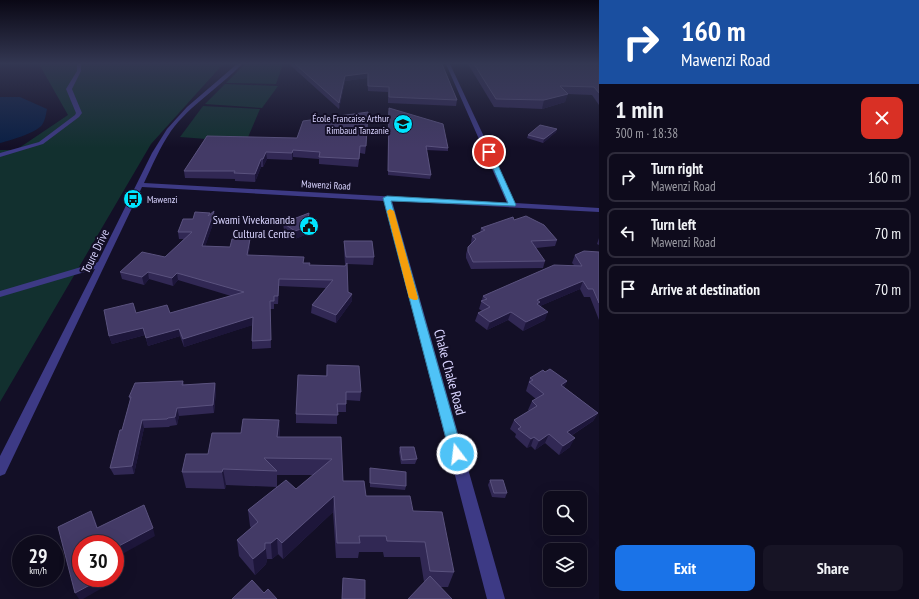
<!DOCTYPE html>
<html lang="en">
<head>
<meta charset="utf-8">
<style>
  body { margin:0; font-family:"PT Sans Narrow",sans-serif; background:#171425; color:#f1f3f6; height:100vh; display:flex; flex-direction:column; font-size:15px; white-space:nowrap }
  * { box-sizing:border-box; margin:0 }
  p { font-size:13px; color:#9b9ba3 }
  .icon { flex:none; width:22px; height:22px; fill:none; stroke:currentColor; stroke-width:2; stroke-linecap:round; stroke-linejoin:round }
  .map { position:relative; flex:1; overflow:hidden }
  .side { display:flex; flex-direction:column; background:#0e0b1c; width:320px }
  .side>* { flex:none }
  .banner { background:#1a4fa0; color:#fff; overflow:hidden }
  .fabs { position:absolute; left:543px; top:491px; display:grid; gap:8px }
  .fabs a { display:grid; place-items:center; width:44px; height:44px; border-radius:8px; background:#0e0b1c; box-shadow:0 4px 16px #0002,0 0 0 1px #2e2b3b; font-size:20px }
  .speed { position:absolute; left:12px; top:535px; display:flex; gap:8px; font-size:20px; font-weight:700; text-align:center }
  .speed>* { display:grid; place-content:center; width:52px; height:52px; border-radius:50%; background:#0e0b1c; box-shadow:0 4px 16px #0002,0 0 0 1px #2e2b3b; line-height:1 }
  .speed small { font-size:10px; font-weight:400 }
  .speed .limit { border:6px solid #d22; background:#fff; color:#111 }
  .pin { position:absolute; display:grid; place-items:center; width:34px; height:34px; color:#fff; margin:-17px; border:2px solid #fff; border-radius:50%; box-shadow:0 1px 4px #0007 }
  .me { position:absolute; width:44px; margin:-22px; rotate:345deg; stroke-linejoin:round; filter:drop-shadow(0 0 3px #0008) }
  .turn { display:flex; align-items:center; gap:14px; height:84px; padding:0 16px; font-size:18px }
  .turn .icon { width:52px; height:52px; stroke-width:2.5 }
  .turn b { display:block; font-size:28px; line-height:34px }
  .round { display:grid; place-items:center; flex:none; width:42px; height:42px; border-radius:8px; background:#171425 }
  .head { display:flex; align-items:center; justify-content:space-between; height:68px; padding:0 16px }
  h1 { font-size:24px; font-weight:800; line-height:30px }
  .primary-button { display:flex; gap:8px; margin-top:auto; padding:8px 16px }
  .primary-button a { flex:1; height:46px; border-radius:8px; background:#1a73e8; color:#fff; font-size:16px; font-weight:800; line-height:46px; text-align:center }
  .primary-button a+a { background:#171425; color:#f1f3f6 }
  ul { padding:0; list-style:none }
  li { display:flex; align-items:center; gap:12px; height:50px; margin:0 8px 6px; padding:0 8px; border:2px solid #2e2b3b; border-radius:8px }
  li div { flex:1 }
  li b { display:block; font-size:15px }
  li em { font-style:normal }
  main { display:flex; flex:1; min-height:0 }
  .map>svg:first-child { display:block }
  .green { fill:#12302f }
  .water { fill:#0a1f44 }
  .lines { fill:none; stroke-linecap:round; stroke-linejoin:round }
  .minor { fill:#3d3a85; fill-rule:evenodd }
  .wall { fill:#312854; fill-rule:evenodd }
  .shaded-wall { fill:#1d163a }
  .building { fill:#433a66; stroke:#5a527e }
  .route { fill:#4fc3f7; stroke:#337fa1 }
  .slow { fill:#f59e0b }
  .labels { text-anchor:middle; dominant-baseline:central; stroke-width:4; stroke-linejoin:round; paint-order:stroke }
  .far-poi-label { font-size:10px; fill:#d9d4ff; stroke:#130f26; text-anchor:end }
  .far-street-label { font-size:10px; fill:#d9d4ff; stroke:#130f26 }
  .poi-label { font-size:12px; fill:#d9d4ff; stroke:#130f26; text-anchor:end }
  .street-label { font-size:12px; fill:#d9d4ff; stroke:#130f26 }
  .near-street-label { font-size:14px; fill:#d9d4ff; stroke:#130f26 }
</style>
</head>
<body>
<main>
<div class="map">
<svg width="599" height="599" viewBox="0 0 599 599">
  <rect width="100%" height="100%" fill="#130f26"/>
  <g class="green">
    <path d="M39,64H223L151,144L0,402V150H16L68,115Z"/>
    <path d="M245,64H283L276,84L226,83Z"/>
    <path d="M225,84L278,86L262,108L205,104Z"/>
    <path d="M203,106L260,109L246,142L180,137Z"/>
  </g>
  <path class="water" d="M0,97H20L47,109C46,114 45,121 42,125C34,134 11,140 0,143Z"/>
  <g class="lines">
    <g class="minor">
      <path d="M77,64H81V71L72,89L82,113L79,117L43,144L0,157V153L39,142L75,115L76,113L66,89L77,71Z"/>
      <path d="M237,64H242C220,87 190,105 171,131C160,147 152,166 144,183L507,203L446,64H450L515,203L599,208V212L392,201L505,599H487L384,201L142,187L5,474L0,476V456L95,269L0,297V291L98,262L152,153L167,129L187,107Z"/>
    </g>
  </g>
  <g class="wall">
    <path d="M289,64H442L457,100L456,106L388,103V92L368,91L367,78L345,81L339,109Z"/>
    <path d="M468,64H599V105L592,95L567,94L565,102L542,109L494,107Z"/>
    <path d="M388,111L448,148V151L426,150L431,175L430,179L388,175Z"/>
    <path d="M557,129L556,132L543,143L527,138L528,135Z"/>
    <path d="M207,136L366,146L365,154L360,153L358,167L319,164V159L293,157L292,160L267,159L263,167H261L255,182L235,181V179L185,178L184,171Z"/>
    <path d="M214,211L215,218L205,246L230,247L250,239V247L248,255L304,263L309,265L345,266L346,264H345L344,249V241L374,257L373,265L347,264L348,292L352,294V301L336,323L311,313L312,305L326,288L279,286L278,304H274V309H270L271,348L252,349V325L184,347L180,336L148,346L145,335L112,344L109,336L136,313H170L231,296L178,280L173,286L149,279L144,285L122,279L120,272L165,257L184,239H179L178,232L193,219L210,215Z"/>
    <path d="M309,213L307,234L295,239L284,230L283,223Z"/>
    <path d="M514,220L557,240L555,246L536,248L545,261L543,268L471,269L466,258V254L468,247L471,243L472,236L480,233L481,228Z"/>
    <path d="M599,238V245L597,244Z"/>
    <path d="M599,252V320L590,297H584L580,289L540,306L545,320L523,331L508,320L487,330L475,321L478,313L482,311L479,309L483,296L574,265L572,263L575,255Z"/>
    <path d="M327,365L361,392L360,401L346,400V412H337V424L296,423V414L326,376Z"/>
    <path d="M545,372L567,381L564,387L598,413L593,421L571,436L570,447L559,455L545,443L535,450L531,446L527,448L515,437L516,434L510,429L514,420L529,411L528,410L532,401L536,399L526,391L530,378Z"/>
    <path d="M183,381L184,385L215,383L216,391L214,413L179,416L177,425L170,426L169,427L144,428L134,474L114,475L110,468L122,430L130,400L129,397Z"/>
    <path d="M279,420L280,437H341L343,481L366,496L413,511L454,572L448,587H440L424,582L420,557H384L383,552H359L358,558H336L333,512L283,559L278,554L272,559H267L266,564L255,575L239,556L237,540L251,528L250,526L248,510L277,487L226,485L225,489L186,488L182,472L241,433ZM277,475H313L296,489L277,487Z"/>
    <path d="M400,447L417,459L415,464H401L399,452Z"/>
    <path d="M370,468L406,486L405,490L370,487Z"/>
    <path d="M490,480L507,493L505,498L492,497L488,485Z"/>
  </g>
  <g class="shaded-wall">
    <path d="M368,73L367,78L345,81L339,109V103L345,76Z"/>
    <path d="M568,94L565,102L542,109L544,100Z"/>
    <path d="M557,129L556,132L543,143L544,139Z"/>
    <path d="M293,150V157L292,160V153Z"/>
    <path d="M266,152L267,159L263,167V159Z"/>
    <path d="M261,159V167L255,182V174Z"/>
    <path d="M214,211L215,218L203,253L202,246Z"/>
    <path d="M309,213L307,234L295,239V231Z"/>
    <path d="M250,239V247L247,263V255Z"/>
    <path d="M148,272L149,279L144,285L142,277Z"/>
    <path d="M177,273L178,280L173,286L172,278Z"/>
    <path d="M279,279V286L278,304V296Z"/>
    <path d="M583,281L580,289L538,307L537,310V300Z"/>
    <path d="M352,294V301L336,323V315Z"/>
    <path d="M511,312L508,320L487,330L490,322Z"/>
    <path d="M548,312L545,320L523,331L526,322Z"/>
    <path d="M253,317V325L184,347L183,339Z"/>
    <path d="M143,328L145,335L112,344L109,336Z"/>
    <path d="M179,329L180,336L148,346L146,338Z"/>
    <path d="M567,381L563,390L561,385Z"/>
    <path d="M215,383L216,391L214,413L213,405Z"/>
    <path d="M177,408L179,416L177,425L175,417Z"/>
    <path d="M598,413L593,421L563,441L567,432Z"/>
    <path d="M142,420L144,428L134,474L132,466Z"/>
    <path d="M279,420L280,437H277Z"/>
    <path d="M549,434L545,443L535,450L539,441Z"/>
    <path d="M534,437L531,446L527,448L531,439Z"/>
    <path d="M575,438L570,447L559,455L563,446Z"/>
    <path d="M223,469L226,485L225,489L222,472Z"/>
    <path d="M334,496L333,512L283,559L282,543Z"/>
    <path d="M91,511L95,519L101,537L97,528Z"/>
    <path d="M153,528L155,536L115,558V548Z"/>
    <path d="M277,538L278,554L272,559L271,543Z"/>
    <path d="M265,543L267,559L266,564L255,575L253,559Z"/>
    <path d="M103,578H110L111,583L83,599H79L75,593Z"/>
  </g>
  <g class="building">
    <path d="M295,64H442L457,100L389,97V87L368,86V73L345,76L339,103Z"/>
    <path d="M474,64H599V93L594,87L560,86L568,94L544,100L496,99Z"/>
    <path d="M389,108L443,124L448,148L426,146L431,175L388,171Z"/>
    <path d="M368,112L366,146H360L359,159L319,157L320,152L293,150L292,153L266,152L263,159H261L255,174L234,173L235,171H184L207,136L297,138L303,121Z"/>
    <path d="M540,125L557,129L544,139L528,135Z"/>
    <path d="M214,211L202,246L230,247L232,239H250L247,255L304,257L303,263H310L309,265L345,266L347,263L348,292L352,294L336,315L312,305L333,280L279,279L278,296H274V301H270L271,340L252,341L253,317L183,339L179,329L146,338L143,328L109,336L104,310L133,303L136,313L167,305L170,313L244,292L177,273L172,278L148,272L142,277L120,272L142,252L165,257L192,232H178L183,219H193L195,212L210,213L208,216Z"/>
    <path d="M309,213L307,227L295,231L283,223Z"/>
    <path d="M526,216L544,225L557,240L531,241L545,261L473,262L468,251V247L476,239L472,236L485,230L481,228L513,217L514,220Z"/>
    <path d="M344,241H372L374,257H346Z"/>
    <path d="M584,251L599,252V303L593,289H588L583,281L537,300L540,302L537,304L548,312L526,322L511,312L490,322L478,313L490,307L481,301L487,299L483,296L554,265L582,266L575,255Z"/>
    <path d="M327,365L359,366L361,392H346V404H337L338,415L296,414L298,375L327,376Z"/>
    <path d="M550,369L567,381L561,385L598,413L567,432L575,438L563,446L549,434L539,441L534,437L531,439L518,429L521,427L514,420L537,406L532,401L544,394L529,382L533,380L530,378L543,370L545,372Z"/>
    <path d="M183,381L182,385L215,383L213,405L177,408L175,417L168,418L167,419L142,420L132,466L110,468L120,430H122L131,397H129L135,383Z"/>
    <path d="M243,419L279,420L277,437H341L343,481H364L366,496H410L413,511L442,512L454,572L430,571L425,542L387,541L386,536H359L360,543H337L334,496L282,543L277,538L271,543H265V549L253,559L237,540L258,522L248,510L286,480L296,489L332,459L264,458L277,471L223,469L222,472H182L186,454H208L212,433H241Z"/>
    <path d="M400,447H414L417,459L402,460Z"/>
    <path d="M370,468L406,472V486L370,483Z"/>
    <path d="M490,480H503L507,493H494Z"/>
    <path d="M144,505L153,528L115,548V544H81V578H103L75,593L58,527L91,511L97,528Z"/>
    <path d="M430,576L452,599H408Z"/>
    <path d="M343,578L365,580V599H342Z"/>
    <path d="M252,580L264,593L268,589L277,599H232Z"/>
  </g>
  <linearGradient id="sky" x2="0" y2="1"><stop stop-color="#0a0815"/><stop offset="0.43" stop-color="#333752"/><stop offset="1" stop-color="#333752" stop-opacity="0"/></linearGradient>
  <rect width="599" height="148" fill="url(#sky)"/>
  <path class="route" d="M489,150L492,152L516,205L515,206L391,201L463,454L461,457L457,459L452,457L450,454L383,198L387,196L508,203L486,152Z"/>
  <path class="slow" d="M390,209L394,211L418,298L417,300H414L409,298L387,211Z"/>
  <defs>
    <symbol id="school-disc" viewBox="-11 -11 22 22"><circle r="9.5" fill="#00e5ff" stroke="#130f26"/><path d="M0-5L7-2L0 1L-7-2ZM-4 1L0 2.5L4 1V4Q0 6-4 4Z" fill="#111"/></symbol>
    <symbol id="bus-disc" viewBox="-11 -11 22 22"><circle r="9.5" fill="#00e5ff" stroke="#130f26"/><path d="M-5-6H5V4H4V6H2V4H-2V6H-4V4H-5ZM-3.5-4V0h7V-4ZM-3.5 1.2v1.5H-2V1.2ZM2 1.2v1.5H3.5V1.2Z" fill="#111"/></symbol>
    <symbol id="civic-disc" viewBox="-11 -11 22 22"><circle r="9.5" fill="#00e5ff" stroke="#130f26"/><path d="M-.6-6.5H3V-4.5H.6V-3L4-1V1h2V6H-6V1h2V-1L-.6-3ZM-1.2 2.5V6h2.4V2.5Z" fill="#111"/></symbol>
  </defs>
  <g fill-rule="evenodd">
    <use href="#school-disc" x="392" y="113" width="22" height="22"/>
    <use href="#bus-disc" x="122" y="188" width="22" height="22"/>
    <use href="#civic-disc" x="298" y="215" width="22" height="22"/>
  </g>
  <g class="labels">
    <g class="far-poi-label">
      <text x="389" y="118">École Francaise Arthur<tspan x="389" dy="12">Rimbaud Tanzanie</tspan></text>
      <text x="147" y="199" text-anchor="start">Mawenzi</text>
    </g>
    <g class="far-street-label">
      <text transform="translate(326 185) rotate(3)">Mawenzi Road</text>
    </g>
    <g class="poi-label">
      <text x="295" y="219">Swami Vivekananda<tspan x="295" dy="14">Cultural Centre</tspan></text>
    </g>
    <g class="street-label">
      <text transform="translate(95 251) rotate(-64)">Toure Drive</text>
    </g>
    <g class="near-street-label">
      <text transform="translate(450 372) rotate(75)">Chake Chake Road</text>
    </g>
  </g>
</svg>
<div class="fabs">
<a><svg class="icon" aria-label="search" viewBox="0 0 24 24"><circle cx="10" cy="10" r="6"/><path d="M15 15l6 6"/></svg></a>
<a><svg class="icon" aria-label="layers" viewBox="0 0 24 24"><path d="M12 4l9 5-9 5-9-5zM3 14l9 5 9-5"/></svg></a>
</div>
<div class="speed"><div>29<small>km/h</small></div><div class="limit">30</div></div>
<div class="pin" style="left:489px;top:152px;background:#d93025"><svg class="icon" aria-label="arrive" viewBox="0 0 24 24"><path d="M6 21V4h12l-3 4 3 4H6"/></svg></div>
<svg class="me" style="left:457px;top:454px" viewBox="-20 -20 40 40"><circle r="17" fill="#4fc3f7" stroke="#fff" stroke-width="3"/><path d="M0-11L8 9 0 5-8 9z" fill="#fff"/></svg>
</div>
<section class="side">
<div class="banner">
<div class="turn"><svg class="icon" aria-label="right" viewBox="0 0 24 24"><path d="M7 20v-9h11M14 6l5 5-5 5"/></svg><div><b>160 m</b>Mawenzi Road</div></div>
</div>
<div class="head"><div><h1>1 min</h1><p>300 m · 18:38</p></div><a class="round" style="background:#d93025;color:#fff"><svg class="icon" aria-label="close" viewBox="0 0 24 24"><path d="M6 6l12 12M18 6L6 18"/></svg></a></div>
<ul>
<li><svg class="icon" aria-label="right" viewBox="0 0 24 24"><path d="M7 20v-9h11M14 6l5 5-5 5"/></svg><div><b>Turn right</b><p>Mawenzi Road</p></div><em>160 m</em></li>
<li><svg class="icon" aria-label="left" viewBox="0 0 24 24"><path d="M17 20v-9H6M10 6l-5 5 5 5"/></svg><div><b>Turn left</b><p>Mawenzi Road</p></div><em>70 m</em></li>
<li><svg class="icon" aria-label="arrive" viewBox="0 0 24 24"><path d="M6 21V4h12l-3 4 3 4H6"/></svg><div><b>Arrive at destination</b></div><em>70 m</em></li>
</ul>
<div class="primary-button"><a>Exit</a><a>Share</a></div>
</section>
</main>
</body>
</html>
